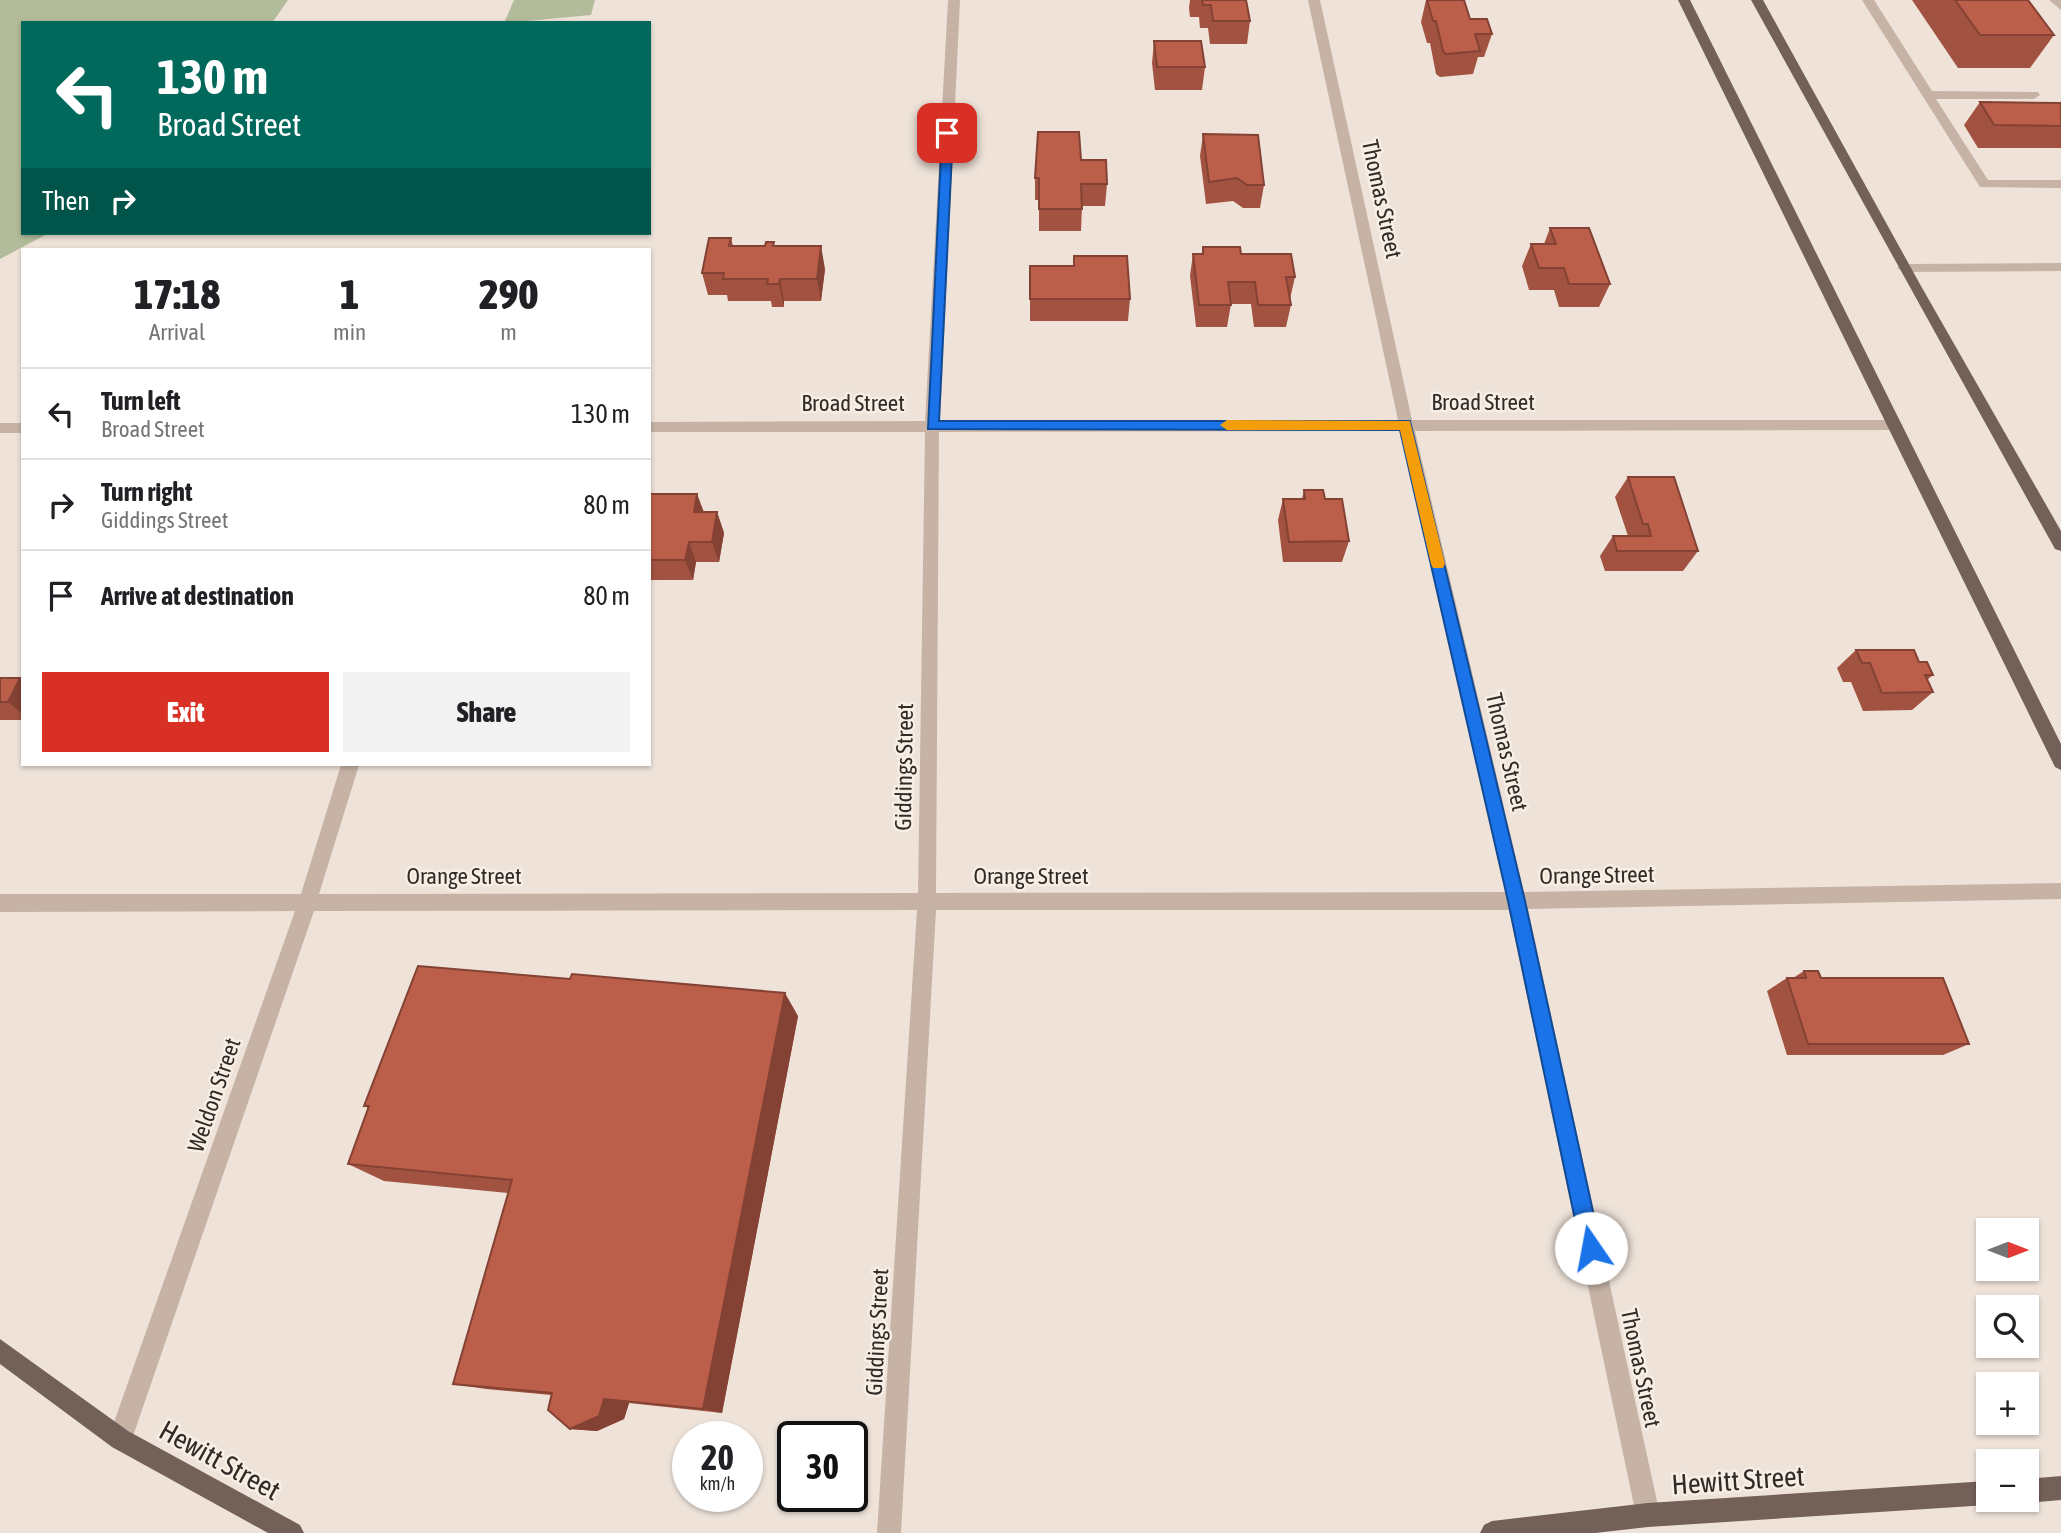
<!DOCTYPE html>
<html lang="en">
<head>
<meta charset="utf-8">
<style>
  body { margin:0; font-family:"Asap Condensed",sans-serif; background:#f2f2f2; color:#202124; height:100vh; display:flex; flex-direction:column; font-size:26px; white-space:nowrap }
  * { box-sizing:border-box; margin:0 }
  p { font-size:23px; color:#757577 }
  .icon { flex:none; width:38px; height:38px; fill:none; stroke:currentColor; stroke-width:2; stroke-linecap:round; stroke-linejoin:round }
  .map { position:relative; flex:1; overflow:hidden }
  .sheet { position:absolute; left:21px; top:248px; width:630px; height:518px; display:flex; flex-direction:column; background:#fff; border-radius:0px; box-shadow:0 2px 5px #0004 }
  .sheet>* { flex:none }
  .banner { position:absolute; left:21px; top:21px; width:630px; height:214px; border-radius:0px; box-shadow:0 2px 5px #0004; background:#00695c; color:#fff; overflow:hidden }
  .needle { width:46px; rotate:90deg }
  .controls { position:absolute; left:1976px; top:1218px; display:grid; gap:14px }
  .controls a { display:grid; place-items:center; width:63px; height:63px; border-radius:0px; background:#fff; box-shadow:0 2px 5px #0004; font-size:35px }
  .speed { position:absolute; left:672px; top:1421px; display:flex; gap:14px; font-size:35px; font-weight:700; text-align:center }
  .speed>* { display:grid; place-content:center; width:91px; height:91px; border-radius:50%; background:#fff; box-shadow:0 2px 5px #0004; line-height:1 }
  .speed small { font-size:18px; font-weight:400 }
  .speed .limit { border:4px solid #111; border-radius:10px; background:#fff; color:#111 }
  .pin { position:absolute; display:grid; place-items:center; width:60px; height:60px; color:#fff; margin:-30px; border-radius:14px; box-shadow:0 4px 10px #0006 }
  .me { position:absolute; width:77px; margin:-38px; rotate:348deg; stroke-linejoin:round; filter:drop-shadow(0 0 5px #0008) }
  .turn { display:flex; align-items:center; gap:24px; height:147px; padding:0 21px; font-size:32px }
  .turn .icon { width:91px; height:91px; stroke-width:2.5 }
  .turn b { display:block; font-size:49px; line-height:60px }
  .then { display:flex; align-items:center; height:66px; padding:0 21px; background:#0003; gap:14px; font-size:26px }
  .eta { display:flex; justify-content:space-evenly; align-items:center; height:119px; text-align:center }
  .eta b { font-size:42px; font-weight:800; line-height:49px }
  .primary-button { display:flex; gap:14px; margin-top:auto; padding:14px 21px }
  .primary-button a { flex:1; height:80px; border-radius:0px; background:#d93025; color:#fff; font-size:28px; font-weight:800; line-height:80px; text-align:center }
  .primary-button a+a { background:#f2f2f2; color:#202124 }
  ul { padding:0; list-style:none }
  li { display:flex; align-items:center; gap:21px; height:91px; padding:0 21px; border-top:2px solid #e0e0e0 }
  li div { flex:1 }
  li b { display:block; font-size:26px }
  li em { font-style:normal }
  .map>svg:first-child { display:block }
  .green { fill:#b3bc9a }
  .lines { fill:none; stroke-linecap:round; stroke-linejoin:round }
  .minor { fill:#c6b3a6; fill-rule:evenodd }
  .major { fill:#736058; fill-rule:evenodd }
  .wall { fill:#a25240 }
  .shaded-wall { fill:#844234 }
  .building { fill:#bc5f4a; stroke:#844234; stroke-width:2 }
  .route { fill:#1a73e8; stroke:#114b97; stroke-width:2 }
  .slow { fill:#f59e0b }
  .labels { text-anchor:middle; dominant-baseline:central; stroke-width:5; stroke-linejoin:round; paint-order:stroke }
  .street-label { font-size:23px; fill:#322a26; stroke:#f7eee5 }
  .near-street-label { font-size:28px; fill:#322a26; stroke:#f7eee5 }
</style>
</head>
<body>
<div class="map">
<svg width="2061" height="1533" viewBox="0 0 2061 1533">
  <rect width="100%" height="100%" fill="#efe3d9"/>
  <g class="green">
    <path d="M0,0H288L272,23H23V233H49L0,259Z"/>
    <path d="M514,0H595L591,15L504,23Z"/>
  </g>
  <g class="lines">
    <g class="minor">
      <path d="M948,0H960L940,421L1398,420L1308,0H1320L1412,420H1896L1903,425L1896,430L1415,431L1524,892L2061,883V899L1528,909L1660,1515L1656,1523L1648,1527L1640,1523L1636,1515L1509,910H936L901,1533H877L917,910L314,911L132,1439L128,1447L120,1451L112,1447L108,1439L295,911L0,912V894H301L341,765H359L319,894L918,893L925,432H649V422L925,421ZM1400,431L1506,892L936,893L939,432Z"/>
      <path d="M1862,0H1874L1932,91L2038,92L2040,95L2034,99H1936L1988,180H2061V188L1980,187Z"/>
      <path d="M2049,0H2061V10Z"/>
      <path d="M2061,263V271L1904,272L1897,268L1904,264Z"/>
      <rect x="0" y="423" width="23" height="10"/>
    </g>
    <g class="major">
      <path d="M1678,0H1690L2061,744V770L2055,767Z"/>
      <path d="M1751,0H1763L1921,286L2061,531V551L2055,549Z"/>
      <path d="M0,1339L128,1431L300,1525L304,1533H268L112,1447L0,1364Z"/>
      <path d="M2061,1476V1500L2026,1503L2019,1500H2026V1479Z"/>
      <path d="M1988,1481V1500H1997L1988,1505L1648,1527L1595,1533H1480L1484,1525L1492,1521L1648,1503Z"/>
    </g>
  </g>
  <g class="wall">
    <path d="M1190,0H1246L1250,21L1247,44H1210L1208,28H1200L1199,17H1190L1189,8Z"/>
    <path d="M1426,0H1464L1470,19L1492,34L1484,57H1478L1473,74L1440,77L1436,74L1430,43H1427L1421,22Z"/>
    <path d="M1912,0H2028L2054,35L2030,68H1958Z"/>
    <path d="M1154,41L1205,67L1202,90H1155L1152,63Z"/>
    <path d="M1980,102L2061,103V148H1978L1964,125Z"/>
    <path d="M1203,134L1264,185L1260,208H1243L1233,201L1206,204L1200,156Z"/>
    <path d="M1035,178L1107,184L1105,206H1082L1081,231H1039V200H1035Z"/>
    <path d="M1550,228L1610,284L1599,307H1559L1554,290H1529L1522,266L1531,244H1544Z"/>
    <path d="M731,238L733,246H775L825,269L821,301H784V307H772L771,301H728L727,295H708L702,273Z"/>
    <path d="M1203,247L1241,254L1295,277L1290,299L1291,305L1286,327H1254L1251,304H1231L1227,327H1196L1190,276L1193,254H1202Z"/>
    <path d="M1074,256L1130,299L1128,321H1030V266H1074Z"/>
    <path d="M1628,477L1698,551L1683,571H1605L1600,556L1613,536H1628L1615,497Z"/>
    <path d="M1304,490L1325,499L1349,541L1342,562H1283L1278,520L1283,499H1302Z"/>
    <path d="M649,494H697L704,512H717L724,533L719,562H696L693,580H649Z"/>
    <path d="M1856,650L1919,662L1933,675L1927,680L1933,692L1912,710L1863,711L1851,682H1843L1837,668Z"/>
    <path d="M0,678H20L23,680V720H0Z"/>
    <path d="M1804,971L1821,978L1969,1044L1943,1055H1787L1767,991L1787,978H1793Z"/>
    <path d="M798,1016L722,1413L629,1403L624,1419L597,1431L570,1429L551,1395L486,1389L453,1384L508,1193L384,1181L348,1164L368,1108L364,1106Z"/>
  </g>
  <g class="shaded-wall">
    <path d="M821,246L825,269L821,301L817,279Z"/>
    <path d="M780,279L784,301V307L779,284Z"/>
    <path d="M697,494L704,514L694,512Z"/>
    <path d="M717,512L724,533L719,562L712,542Z"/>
    <path d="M689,542L696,562L693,580L685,560Z"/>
    <path d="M20,678L23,680V714L8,702Z"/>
    <path d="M785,993L798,1016L722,1413L703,1409Z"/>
    <path d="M604,1399L629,1403L624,1419L597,1431L570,1429Z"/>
  </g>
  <g class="building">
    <path d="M1202,0H1246L1250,21H1213L1211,5H1203Z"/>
    <path d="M1427,0H1464L1470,19H1487L1492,34H1475L1480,51L1446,54L1443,51L1436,21H1433Z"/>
    <path d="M1955,0H2028L2054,35H1980Z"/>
    <path d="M1154,41H1201L1205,67H1157Z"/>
    <path d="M1980,102L2061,103V126L1994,125Z"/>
    <path d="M1038,132H1079L1081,160H1106L1107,184H1081L1082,209H1039V178H1035Z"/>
    <path d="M1203,134L1258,135L1264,185H1247L1237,178L1209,182Z"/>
    <path d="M1550,228H1589L1610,284H1569L1564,268H1539L1531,244H1556Z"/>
    <path d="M709,238H731L729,246H765L766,242H774L773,246H821L817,279H780L779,284H767L768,279H723L724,273H702Z"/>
    <path d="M1203,247H1240L1241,254H1291L1295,277H1286L1291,305H1258L1255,282H1228L1231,305H1199L1193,254H1203Z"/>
    <path d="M1074,256H1127L1130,299H1030V266H1074Z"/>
    <path d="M1628,477H1674L1698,551H1617L1613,536H1651L1648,524H1643Z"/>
    <path d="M1304,490H1323L1325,499H1342L1349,541L1289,542L1283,499H1305Z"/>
    <path d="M649,494H697L694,512H717L712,542H689L685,560H649Z"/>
    <path d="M1856,650H1914L1919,662H1927L1933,675H1925L1933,692L1882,693L1870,663H1862Z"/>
    <path d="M0,678H20L8,702H0Z"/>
    <path d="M418,966L570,979L572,974L785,993L703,1409L604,1399L599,1416L570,1429L548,1410L552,1393L453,1384L512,1180L348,1164L369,1106H364Z"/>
    <path d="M1804,971H1818L1821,978H1943L1969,1044H1808L1787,978H1806Z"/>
  </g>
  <path class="route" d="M947,130L953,133L939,421H1410L1525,901L1601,1248L1598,1255L1591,1258L1584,1255L1581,1248L1508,901L1400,430L928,429L942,133Z"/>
  <path class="slow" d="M1227,420L1410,421L1445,564L1443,568H1433L1431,564L1400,430H1227L1220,425Z"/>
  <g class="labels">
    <g class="street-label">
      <text transform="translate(1382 199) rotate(78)">Thomas Street</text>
      <text x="1483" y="402">Broad Street</text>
      <text x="853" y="403">Broad Street</text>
      <text transform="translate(1507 752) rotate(77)">Thomas Street</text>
      <text transform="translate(904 767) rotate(-89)">Giddings Street</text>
      <text transform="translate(1597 875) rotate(-1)">Orange Street</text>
      <text x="464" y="876">Orange Street</text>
      <text x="1031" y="876">Orange Street</text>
      <text transform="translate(214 1095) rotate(-71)">Weldon Street</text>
      <text transform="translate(877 1332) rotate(-87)">Giddings Street</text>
      <text transform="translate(1641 1368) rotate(78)">Thomas Street</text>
    </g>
    <g class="near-street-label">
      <text transform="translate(220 1460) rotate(29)">Hewitt Street</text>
      <text transform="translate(1738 1480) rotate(-4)">Hewitt Street</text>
    </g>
  </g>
</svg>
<div class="controls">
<a><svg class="needle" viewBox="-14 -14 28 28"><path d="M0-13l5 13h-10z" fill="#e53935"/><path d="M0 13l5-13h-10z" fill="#757577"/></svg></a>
<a><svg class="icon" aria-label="search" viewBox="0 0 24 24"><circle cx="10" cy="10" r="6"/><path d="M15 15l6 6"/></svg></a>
<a>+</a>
<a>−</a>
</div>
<div class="speed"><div>20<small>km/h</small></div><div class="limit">30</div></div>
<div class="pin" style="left:947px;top:133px;background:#d93025"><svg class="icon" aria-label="arrive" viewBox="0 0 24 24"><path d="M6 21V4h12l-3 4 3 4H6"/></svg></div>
<svg class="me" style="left:1591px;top:1248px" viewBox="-20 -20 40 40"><circle r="19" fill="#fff"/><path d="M0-13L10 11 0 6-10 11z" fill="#1a73e8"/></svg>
<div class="banner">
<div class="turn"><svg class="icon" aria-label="left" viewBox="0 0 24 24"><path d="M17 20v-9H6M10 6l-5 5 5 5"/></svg><div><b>130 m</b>Broad Street</div></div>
<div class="then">Then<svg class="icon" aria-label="right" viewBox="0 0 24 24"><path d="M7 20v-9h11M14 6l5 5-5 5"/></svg></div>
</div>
<section class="sheet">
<div class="eta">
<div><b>17:18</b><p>Arrival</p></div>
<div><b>1</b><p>min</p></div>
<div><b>290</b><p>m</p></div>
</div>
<ul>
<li><svg class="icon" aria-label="left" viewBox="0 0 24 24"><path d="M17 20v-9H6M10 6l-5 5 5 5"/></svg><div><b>Turn left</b><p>Broad Street</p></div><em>130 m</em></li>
<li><svg class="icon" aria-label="right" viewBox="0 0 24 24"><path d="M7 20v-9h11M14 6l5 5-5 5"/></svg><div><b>Turn right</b><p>Giddings Street</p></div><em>80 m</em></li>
<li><svg class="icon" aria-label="arrive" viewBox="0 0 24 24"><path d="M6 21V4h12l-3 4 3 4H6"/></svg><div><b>Arrive at destination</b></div><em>80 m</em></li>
</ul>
<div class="primary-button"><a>Exit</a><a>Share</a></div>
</section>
</div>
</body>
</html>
